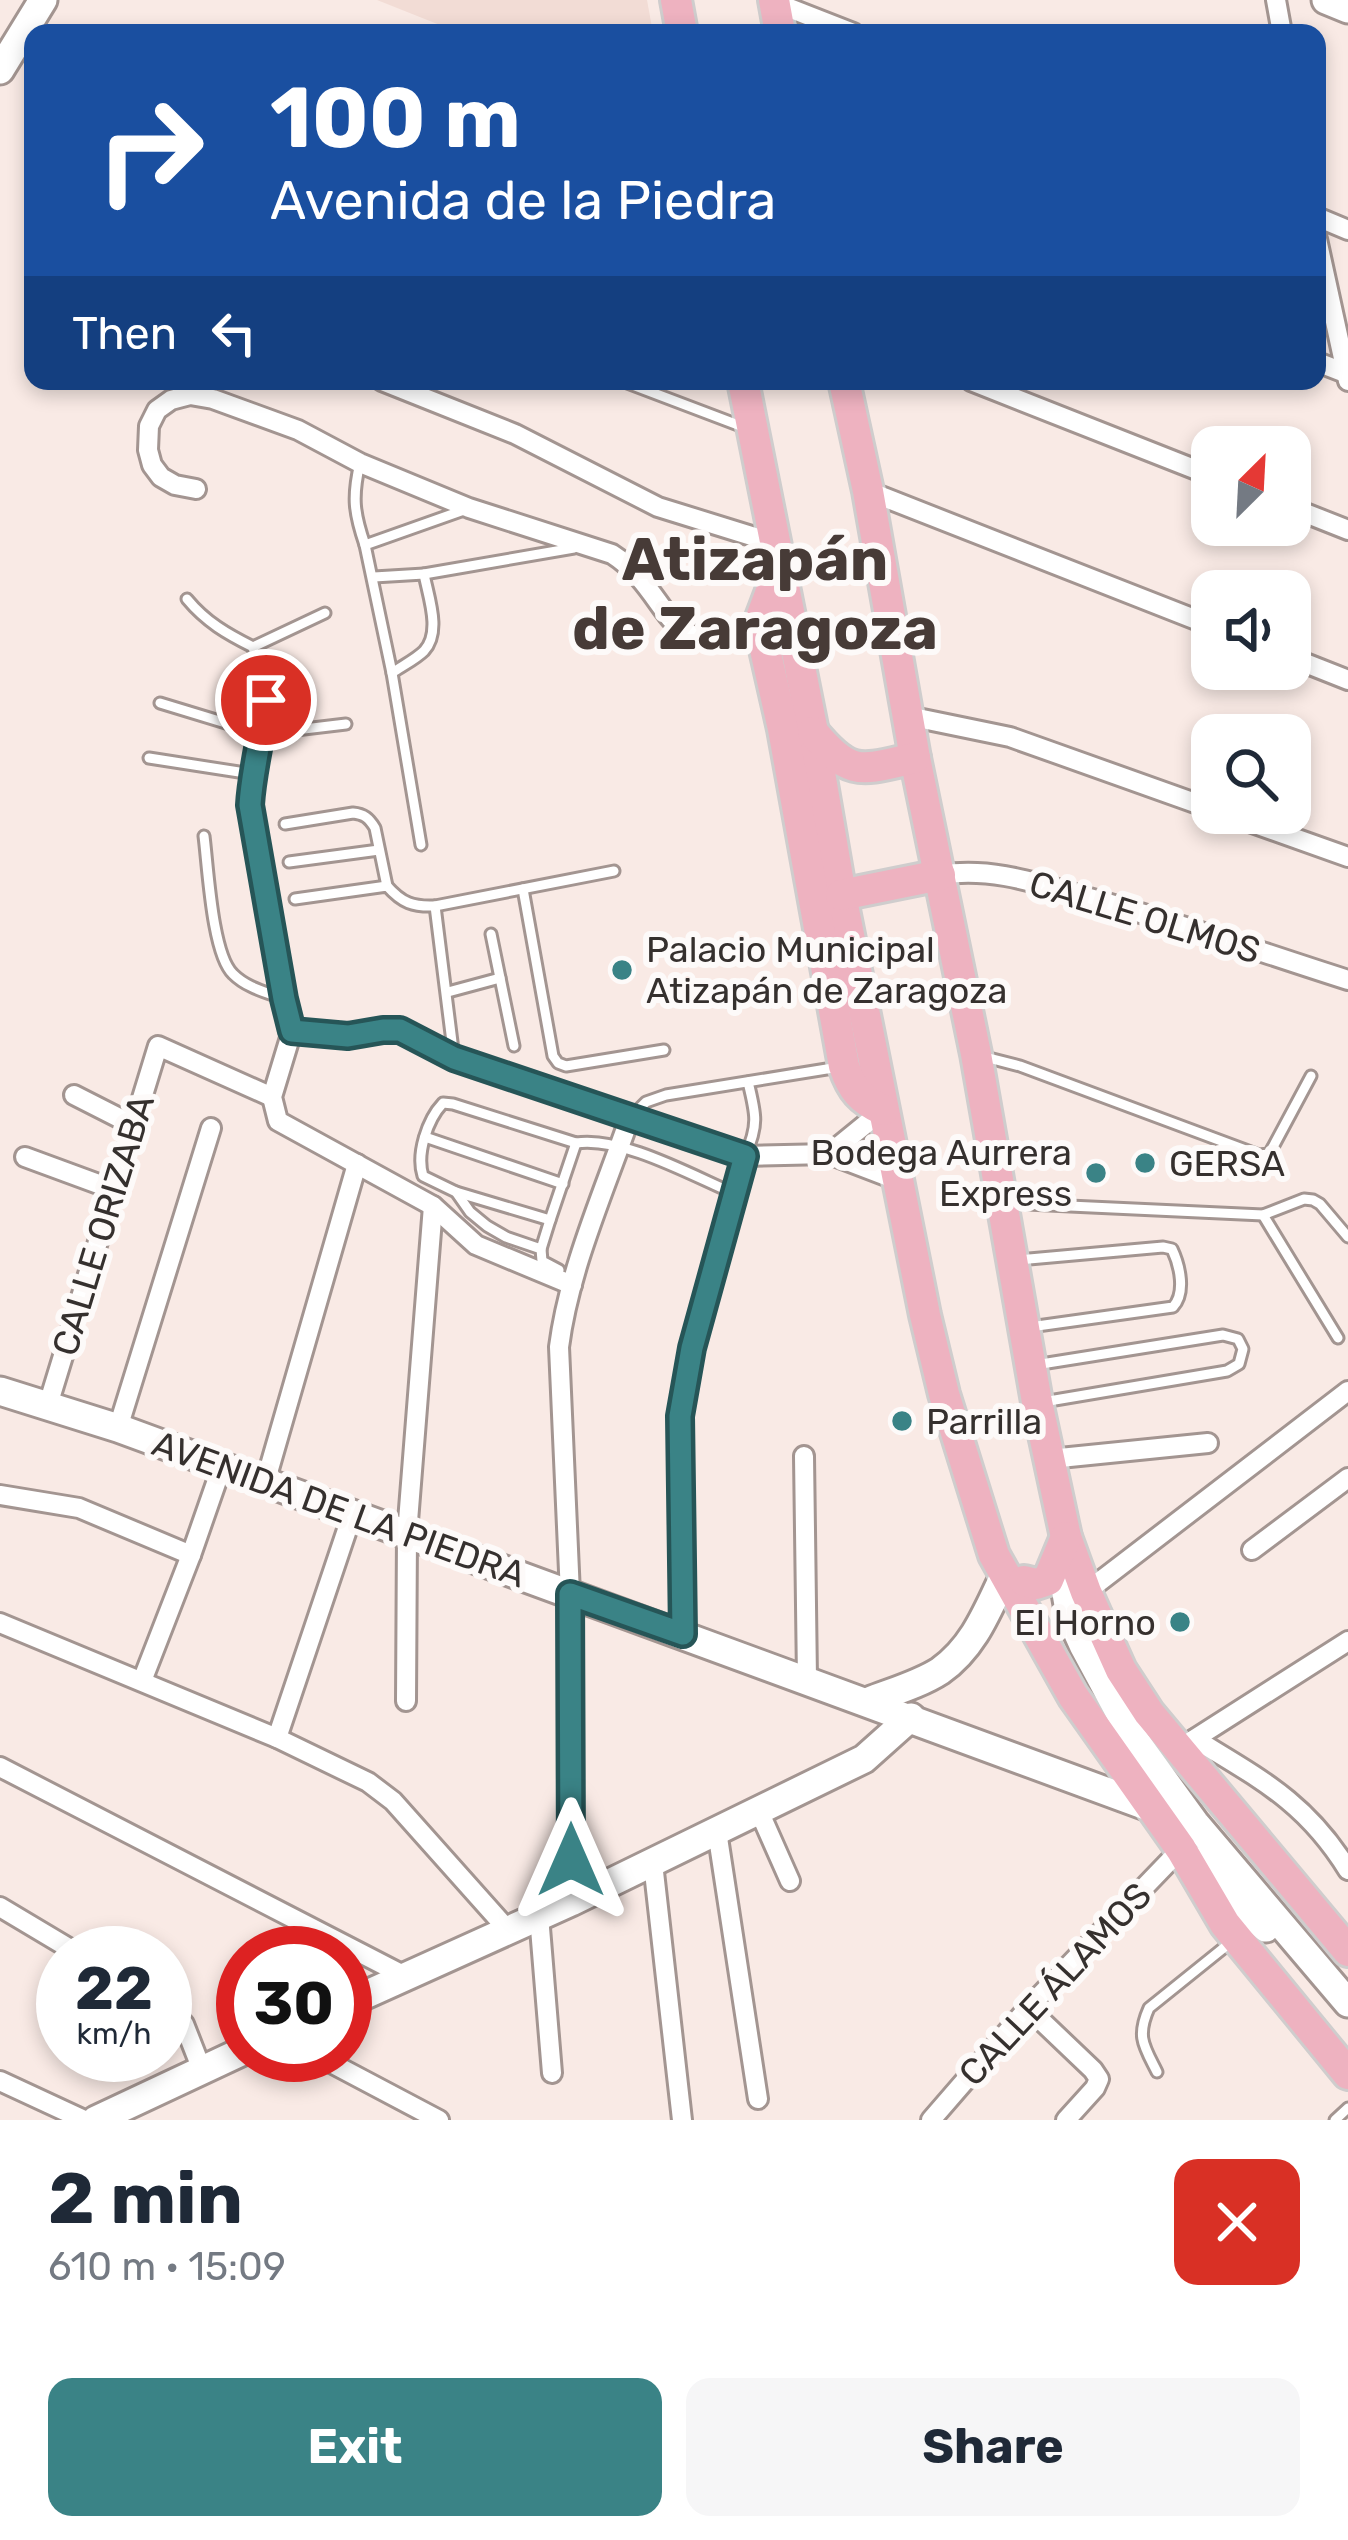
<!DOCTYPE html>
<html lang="en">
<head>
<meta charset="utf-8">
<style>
  body { margin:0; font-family:Rubik,sans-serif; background:#f6f6f7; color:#1f2937; height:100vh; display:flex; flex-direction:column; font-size:45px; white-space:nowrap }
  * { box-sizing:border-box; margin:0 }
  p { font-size:39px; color:#747a83 }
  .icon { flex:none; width:66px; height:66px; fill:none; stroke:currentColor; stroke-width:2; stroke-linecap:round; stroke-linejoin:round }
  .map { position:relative; height:2120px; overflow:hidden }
  .details { display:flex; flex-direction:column; background:#fff; flex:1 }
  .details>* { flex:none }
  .guide { position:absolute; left:24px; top:24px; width:1302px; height:366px; border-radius:24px; box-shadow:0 6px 18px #0003; background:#1a4fa0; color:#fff; overflow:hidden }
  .needle { width:78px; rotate:24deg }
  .tools { position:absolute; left:1191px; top:426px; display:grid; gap:24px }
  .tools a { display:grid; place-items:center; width:120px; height:120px; border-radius:24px; background:#fff; box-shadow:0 6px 18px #0003; font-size:60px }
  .speed { position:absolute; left:36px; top:1926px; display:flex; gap:24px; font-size:60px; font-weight:700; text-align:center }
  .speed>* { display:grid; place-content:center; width:156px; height:156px; border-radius:50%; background:#fff; box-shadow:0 6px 18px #0003; line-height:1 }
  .speed small { font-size:30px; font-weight:400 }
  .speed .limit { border:18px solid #d22; background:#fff; color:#111 }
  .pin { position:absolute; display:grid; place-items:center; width:102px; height:102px; color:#fff; margin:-51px; border:6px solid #fff; border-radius:50%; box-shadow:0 3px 12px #0007 }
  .me { position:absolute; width:132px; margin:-66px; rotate:0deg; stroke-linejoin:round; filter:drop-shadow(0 0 9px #0008) }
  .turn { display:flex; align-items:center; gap:42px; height:252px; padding:0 48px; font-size:54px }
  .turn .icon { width:156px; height:156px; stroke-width:2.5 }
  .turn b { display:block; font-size:84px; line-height:102px }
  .then { display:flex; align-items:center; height:114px; padding:0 48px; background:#0003; gap:24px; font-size:45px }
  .round { display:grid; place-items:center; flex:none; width:126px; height:126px; border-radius:24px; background:#f6f6f7 }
  .overview { display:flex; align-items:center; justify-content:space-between; height:204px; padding:0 48px }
  h1 { font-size:72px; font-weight:700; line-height:90px }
  .primary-button { display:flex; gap:24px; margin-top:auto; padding:24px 48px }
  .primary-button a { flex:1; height:138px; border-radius:24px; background:#3a8386; color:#fff; font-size:48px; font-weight:700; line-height:138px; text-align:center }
  .primary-button a+a { background:#f6f6f7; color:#1f2937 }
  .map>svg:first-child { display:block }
  .built { fill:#f2dcd5 }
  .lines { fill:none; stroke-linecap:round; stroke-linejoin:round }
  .lane-casing { stroke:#a39591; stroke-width:15 }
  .street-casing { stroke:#a39591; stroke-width:24 }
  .secondary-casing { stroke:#a39591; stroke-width:33 }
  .primary-casing { stroke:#cfcdcd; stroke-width:36 }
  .lane { stroke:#fff; stroke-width:9 }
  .street { stroke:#fff; stroke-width:18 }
  .secondary { stroke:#fff; stroke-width:27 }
  .primary { stroke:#eeb2c0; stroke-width:30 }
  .route-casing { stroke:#265557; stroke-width:30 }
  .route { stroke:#3a8386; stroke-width:21 }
  .poi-dot { fill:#3a8386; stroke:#fdfaf9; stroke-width:4.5 }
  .labels { text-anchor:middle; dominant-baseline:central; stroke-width:12; stroke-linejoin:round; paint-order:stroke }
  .street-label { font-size:36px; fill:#35302e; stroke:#fdfaf9 }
  .poi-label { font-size:36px; fill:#35302e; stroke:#fdfaf9; text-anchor:start }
  .town-label { font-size:60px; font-weight:bold; fill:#473b37; stroke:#fdfaf9 }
</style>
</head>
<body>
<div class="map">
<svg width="1348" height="2120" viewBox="0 0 1348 2120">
  <rect width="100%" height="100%" fill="#f9eae5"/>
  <path class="built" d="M377,0H647L653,33H460Z"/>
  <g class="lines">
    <defs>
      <g id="lane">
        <path d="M622,381L746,428"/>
        <path d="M360,463C352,497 354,513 365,545"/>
        <path d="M374,577L424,574"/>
        <path d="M187,599C206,622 227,634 253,647"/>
        <path d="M392,673C402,666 416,659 424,651C442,632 428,596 424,574L574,548"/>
        <path d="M160,703L262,734L346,724"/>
        <path d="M149,758L252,774"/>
        <path d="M285,824L353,813C364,814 369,818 375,828L387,886"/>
        <path d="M204,836C208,867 212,954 233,974C247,988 266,992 284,999"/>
        <path d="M421,845L392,673L365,545L464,510"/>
        <path d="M289,862L379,850"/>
        <path d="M523,889L553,1056L558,1063L566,1066L664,1050"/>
        <path d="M295,899L387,886C402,903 413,907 435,906L614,871"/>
        <path d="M435,906L454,1058"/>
        <path d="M491,934L514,1046"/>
        <path d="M448,992L500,978"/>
        <path d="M292,1031L284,999L250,805L252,774L262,734L266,701L253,647L325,613"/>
        <path d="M981,1056L1020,1066L1259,1155L1269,1154L1273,1147L1311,1076"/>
        <path d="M631,1117L646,1102L666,1095L839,1067"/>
        <path d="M425,1137L563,1184"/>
        <path d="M745,1156C759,1125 756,1114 748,1082"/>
        <path d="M456,1192L550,1220L576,1143"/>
        <path d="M1007,1203L1263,1215L1304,1199L1313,1200L1320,1204L1348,1237"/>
        <path d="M1263,1215L1338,1338"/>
        <path d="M541,1249L550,1220"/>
        <path d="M1018,1260L1163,1247L1172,1249C1180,1266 1186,1293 1173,1307L1030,1327"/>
        <path d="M559,1270L542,1261L541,1249L506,1237L487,1226L470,1212L456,1192L423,1176C416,1154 427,1120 443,1103L453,1104L576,1143C621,1136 691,1175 733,1193"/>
        <path d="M1035,1365L1223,1335L1238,1339L1243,1349L1239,1364L1227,1371L1043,1402"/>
        <path d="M1157,2072C1144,2046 1136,2037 1149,2008L1231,1942"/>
        <path d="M1335,2120L1348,2108"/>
      </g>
      <g id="street">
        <path d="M1276,0L1282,33"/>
        <path d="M774,2L853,33"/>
        <path d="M1317,217L1348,230"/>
        <path d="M1317,239L1348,381"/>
        <path d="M1317,362L1348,374"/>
        <path d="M382,381L515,434L658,507L774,543"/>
        <path d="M971,381L1212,476"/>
        <path d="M196,489L175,485L161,477L152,465L148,450L149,426L157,410L171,400L190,395L213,399L298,430L360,463L469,508L612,554C677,596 660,668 759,623"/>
        <path d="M868,491L1212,626"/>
        <path d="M1290,507L1348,530"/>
        <path d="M1290,657L1348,680"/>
        <path d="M908,716L1010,737L1212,809"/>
        <path d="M1224,813L1348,857"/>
        <path d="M940,875C993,866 1042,885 1093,899C1179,923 1263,953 1348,980"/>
        <path d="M74,1095L133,1125"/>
        <path d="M829,1154L883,1110"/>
        <path d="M25,1157L112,1189"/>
        <path d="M572,1285L476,1245L433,1206L278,1121L272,1097L292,1031L348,1036L383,1030L400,1031L454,1058L745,1156L829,1154L897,1180"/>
        <path d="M48,1405L158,1046L272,1097"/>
        <path d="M118,1428L211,1128"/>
        <path d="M804,1456L807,1679"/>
        <path d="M1050,1459L1208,1443"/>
        <path d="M265,1483L357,1164"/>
        <path d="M0,1495L79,1508L191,1555"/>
        <path d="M1252,1550L1348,1478"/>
        <path d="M1086,1592L1348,1391"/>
        <path d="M0,1623L277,1738L368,1782L393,1801L508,1930"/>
        <path d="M683,1634L679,1416L692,1348L745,1156"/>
        <path d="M142,1681L191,1555L222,1466"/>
        <path d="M406,1701L407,1534L433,1206"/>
        <path d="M277,1738L352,1515"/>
        <path d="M1195,1739C1260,1779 1306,1802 1348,1870"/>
        <path d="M1188,1743L1348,1641"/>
        <path d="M0,1767L405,1976"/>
        <path d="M759,1811L790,1881"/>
        <path d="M717,1831L758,2099"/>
        <path d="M653,1863L682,2120"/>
        <path d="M571,1902L570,1594L559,1347C569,1269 604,1192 630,1117"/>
        <path d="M0,1907L77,1953"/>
        <path d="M539,1916L552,2073"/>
        <path d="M165,2005L184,2024L202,2070"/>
        <path d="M1028,2008L1093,2070L1099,2079L1095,2088L1066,2120"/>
        <path d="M316,2055L439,2120"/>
        <path d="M0,2081L84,2120"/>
        <path d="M931,2120L1028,2008L1181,1849"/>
      </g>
      <g id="secondary">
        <path d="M1326,0L1348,9"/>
        <path d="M0,70L43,0"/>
        <path d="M0,1391L118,1428L1149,1807"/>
        <path d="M1066,1547L1064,1582L1070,1616L1083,1645L1132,1736L1195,1823L1348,2003"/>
        <path d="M869,1701C892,1692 920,1684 940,1671C973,1648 987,1612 1004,1576"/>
        <path d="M1193,1860L1266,1928"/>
        <path d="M345,2004L571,1902L864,1759L911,1717"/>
        <path d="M96,2120L243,2051"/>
      </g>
      <g id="primary">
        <path d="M676,0L682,33"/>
        <path d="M774,0L780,33"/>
        <path d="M743,381L813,732L841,895L925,1315L944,1394L994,1555L1073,1696L1181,1849L1225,1924L1348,2074"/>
        <path d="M844,381L868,491L915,758L976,1054L1037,1402L1066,1537L1086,1592L1121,1670L1149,1713L1348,1951"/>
        <path d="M779,570L759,623L783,729L844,1066C852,1090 861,1100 883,1110"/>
        <path d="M813,732C851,778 861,770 915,758"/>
        <path d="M841,895L940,875"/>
        <path d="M1024,1581L1036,1584L1048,1580L1066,1537"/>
      </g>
    </defs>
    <use href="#lane" class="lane-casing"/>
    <use href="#street" class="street-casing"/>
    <use href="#secondary" class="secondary-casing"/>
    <use href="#primary" class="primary-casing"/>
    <use href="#lane" class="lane"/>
    <use href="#street" class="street"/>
    <use href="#secondary" class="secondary"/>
    <use href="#primary" class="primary"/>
  </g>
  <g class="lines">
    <defs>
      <path id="route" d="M266,700C262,736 252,770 250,805L284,999L292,1031L348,1036L383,1030H400L454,1058L745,1156L692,1348L680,1416L683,1634L570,1594L571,1860"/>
    </defs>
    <use href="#route" class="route-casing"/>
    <use href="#route" class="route"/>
  </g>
  <g class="poi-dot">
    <circle cx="622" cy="970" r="12"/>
    <circle cx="1145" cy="1163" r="12"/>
    <circle cx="1096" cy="1173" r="12"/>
    <circle cx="902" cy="1421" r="12"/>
    <circle cx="1180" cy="1622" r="12"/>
  </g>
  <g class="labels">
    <g class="street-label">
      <text transform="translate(1145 917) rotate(17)">CALLE OLMOS</text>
      <text transform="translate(103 1225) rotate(-73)">CALLE ORIZABA</text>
      <text transform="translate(339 1509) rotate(20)">AVENIDA DE LA PIEDRA</text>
      <text transform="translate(1055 1984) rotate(-47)">CALLE ÁLAMOS</text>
    </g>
    <g class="poi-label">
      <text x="646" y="949">Palacio Municipal<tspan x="646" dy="41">Atizapán de Zaragoza</tspan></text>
      <text x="1072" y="1152" text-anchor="end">Bodega Aurrera<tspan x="1072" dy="41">Express</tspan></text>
      <text x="1169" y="1163">GERSA</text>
      <text x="926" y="1421">Parrilla</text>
      <text x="1156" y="1622" text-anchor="end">El Horno</text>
    </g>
    <g class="town-label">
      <text x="755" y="559">Atizapán<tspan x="755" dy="69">de Zaragoza</tspan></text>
    </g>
  </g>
</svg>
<div class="tools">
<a><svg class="needle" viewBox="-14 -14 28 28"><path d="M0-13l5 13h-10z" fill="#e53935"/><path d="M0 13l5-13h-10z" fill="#747a83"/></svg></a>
<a><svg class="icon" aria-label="sound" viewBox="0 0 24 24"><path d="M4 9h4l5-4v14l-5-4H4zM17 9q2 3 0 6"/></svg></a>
<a><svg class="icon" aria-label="search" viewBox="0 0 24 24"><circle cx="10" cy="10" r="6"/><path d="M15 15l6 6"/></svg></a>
</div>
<div class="speed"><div>22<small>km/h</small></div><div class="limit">30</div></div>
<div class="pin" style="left:266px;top:700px;background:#d93025"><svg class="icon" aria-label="arrive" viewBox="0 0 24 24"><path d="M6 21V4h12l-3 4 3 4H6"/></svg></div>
<svg class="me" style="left:571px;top:1860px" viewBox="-20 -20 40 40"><path d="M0-17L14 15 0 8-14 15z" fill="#3a8386" stroke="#fff" stroke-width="4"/></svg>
<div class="guide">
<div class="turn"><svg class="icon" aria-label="right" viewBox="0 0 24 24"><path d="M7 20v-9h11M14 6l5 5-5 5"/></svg><div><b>100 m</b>Avenida de la Piedra</div></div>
<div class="then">Then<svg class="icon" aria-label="left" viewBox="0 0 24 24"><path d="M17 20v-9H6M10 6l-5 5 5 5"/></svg></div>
</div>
</div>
<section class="details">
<div class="overview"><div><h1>2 min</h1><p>610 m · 15:09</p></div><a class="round" style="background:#d93025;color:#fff"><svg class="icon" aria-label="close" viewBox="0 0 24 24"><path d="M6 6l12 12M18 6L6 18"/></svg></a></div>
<div class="primary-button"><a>Exit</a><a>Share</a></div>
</section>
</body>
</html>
